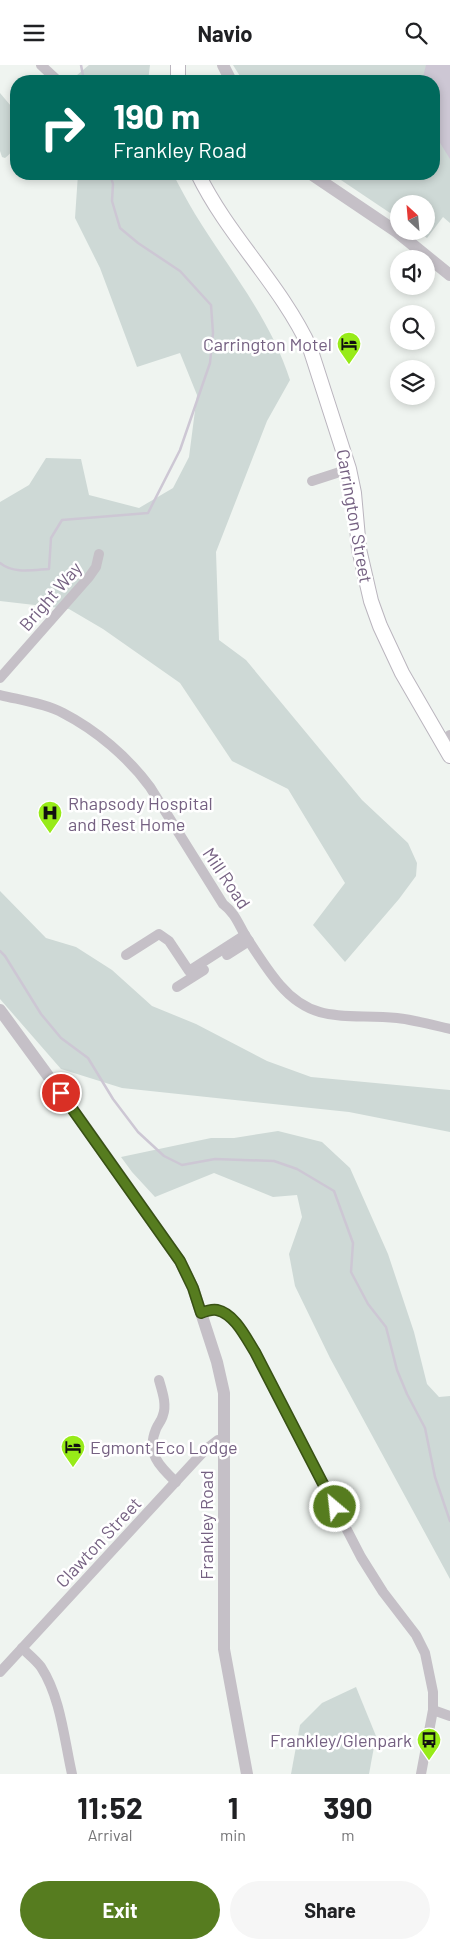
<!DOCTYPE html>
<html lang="en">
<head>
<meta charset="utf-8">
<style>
  body { margin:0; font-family:Barlow,sans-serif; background:#f6f6f6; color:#202124; height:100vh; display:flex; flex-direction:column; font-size:19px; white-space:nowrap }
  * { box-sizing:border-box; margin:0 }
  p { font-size:16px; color:#757577 }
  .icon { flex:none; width:28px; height:28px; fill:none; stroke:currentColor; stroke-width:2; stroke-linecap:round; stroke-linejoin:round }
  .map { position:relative; height:1709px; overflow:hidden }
  .panel { display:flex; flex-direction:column; background:#fff; flex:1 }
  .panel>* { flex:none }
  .guide { position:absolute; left:10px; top:10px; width:430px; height:105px; border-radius:20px; box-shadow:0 2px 8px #0003; background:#00695c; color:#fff; overflow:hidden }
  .needle { width:32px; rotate:334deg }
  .tools { position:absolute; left:390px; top:130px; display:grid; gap:10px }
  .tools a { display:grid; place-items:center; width:45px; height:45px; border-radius:50%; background:#fff; box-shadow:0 2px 8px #0003; font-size:25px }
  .pin { position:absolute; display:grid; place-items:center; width:42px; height:42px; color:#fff; margin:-21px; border:2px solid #fff; border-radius:50%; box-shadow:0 1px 5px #0007 }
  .me { position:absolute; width:55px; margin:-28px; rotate:332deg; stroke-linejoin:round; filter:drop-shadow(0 0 4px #0008) }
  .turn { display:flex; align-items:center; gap:18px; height:105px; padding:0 20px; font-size:22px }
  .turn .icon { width:65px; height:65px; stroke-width:2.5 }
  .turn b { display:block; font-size:35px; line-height:42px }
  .eta { display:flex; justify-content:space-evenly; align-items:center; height:85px; text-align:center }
  .eta b { font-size:30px; font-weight:700; line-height:35px }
  .button { display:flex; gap:10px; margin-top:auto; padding:10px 20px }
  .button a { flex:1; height:58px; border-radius:30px; background:#567c1f; color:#fff; font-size:20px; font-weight:700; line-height:58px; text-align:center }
  .button a+a { background:#f6f6f6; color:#202124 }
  header { display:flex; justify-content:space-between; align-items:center; height:65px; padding:0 20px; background:#fff; font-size:22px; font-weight:700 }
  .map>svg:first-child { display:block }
  .green { fill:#ced9d6 }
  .water { fill:#cdc7d4 }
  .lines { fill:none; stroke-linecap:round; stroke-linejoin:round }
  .stream { stroke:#cdc7d4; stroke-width:2.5 }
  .secondary-casing { stroke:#bab5be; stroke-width:16 }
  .minor { stroke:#c5c0c7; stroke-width:10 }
  .tertiary { stroke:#c5c0c7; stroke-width:12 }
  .secondary { stroke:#fff; stroke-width:14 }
  .route-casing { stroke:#385114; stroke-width:12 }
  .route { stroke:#567c1f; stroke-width:9 }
  .labels { text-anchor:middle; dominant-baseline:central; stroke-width:5; stroke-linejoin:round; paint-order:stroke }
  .poi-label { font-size:18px; fill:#756182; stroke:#fff; text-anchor:end }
  .street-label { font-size:18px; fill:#756182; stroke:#fff }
</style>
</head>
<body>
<header><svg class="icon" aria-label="menu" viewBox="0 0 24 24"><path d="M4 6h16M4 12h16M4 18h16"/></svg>Navio<svg class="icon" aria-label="search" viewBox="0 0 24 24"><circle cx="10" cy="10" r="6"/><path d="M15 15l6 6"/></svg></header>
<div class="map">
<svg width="450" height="1709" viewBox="0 0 450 1709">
  <rect width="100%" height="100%" fill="#eff4f0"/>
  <g class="green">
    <path d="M89,0H150L148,16H70Z"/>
    <path d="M233,0H450V158L443,152L427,173L417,166H426V139H399V154L332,109H434V16H243Z"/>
    <path d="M0,28L16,47C16,65 21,82 5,93L2,92L0,86Z"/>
    <path d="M78,109H173C180,122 187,136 195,149C228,203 271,254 290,315L267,356L216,487L219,575L246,595L362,735L408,778L417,798L416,811L399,834L345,897L313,860L345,818L288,724L232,696L180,618L103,564L69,544L0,536V437L29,420L46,393L81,394L89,430L139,443L173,423L189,392L197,330L180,288L137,302L100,203L75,153Z"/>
    <path d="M0,826L46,873L76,882L112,905L152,941L196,959L267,996L311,1012L450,1025V1067L349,1047L122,1023L61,1004L0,934Z"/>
    <path d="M278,1066L322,1077L350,1103L388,1189L414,1267L427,1319L439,1332L450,1331V1514L330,1293L295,1221L289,1189L302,1152L297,1130L273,1132L214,1108L155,1132L132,1107L121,1092L211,1073H234Z"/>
    <path d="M356,1622L376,1671L369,1709H291L300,1660L322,1638Z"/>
  </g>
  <path class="water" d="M426,0H450V94L434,68V16H417L423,12Z"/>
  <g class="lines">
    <g class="stream">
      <path d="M81,0L84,16"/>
      <path d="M0,498C13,509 33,505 49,504L51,473L62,455L148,448L180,385L210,298L213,268L211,240L180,206L138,178L120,163L112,136L113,119L110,109"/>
      <path d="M0,886L5,891L41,949L61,973L88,993L113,1034L138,1067L164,1091L182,1100L215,1094L274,1096L297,1104L334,1126L353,1178L351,1207L368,1239L386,1262L397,1305L407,1329L425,1363L435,1412L450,1456"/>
    </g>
    <defs>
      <g id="secondary">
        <path d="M178,16V0"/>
        <path d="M198,109C228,171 281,220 310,283L349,404L354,428L359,484L371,536L380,561L402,608L450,691"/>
      </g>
    </defs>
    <use href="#secondary" class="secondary-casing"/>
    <g class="minor">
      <path d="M41,0L57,15"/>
      <path d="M312,416L349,404"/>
      <path d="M0,613L89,512L96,502L99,489"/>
      <path d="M0,630C20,635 44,638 63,648C96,665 128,692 150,722L223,839C235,848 238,858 245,870C256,887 267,905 280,920C315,961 350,948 397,953C415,955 433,960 450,964"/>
      <path d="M441,676L450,670"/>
      <path d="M126,890L159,869L169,876L189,906L245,870"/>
      <path d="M227,890L249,876"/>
      <path d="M177,922L204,905"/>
      <path d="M201,1248C206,1246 212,1244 217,1245C235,1249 246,1273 255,1287L361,1492L383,1527L416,1570L425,1588L433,1627V1645L421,1709"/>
      <path d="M159,1315C162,1326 167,1339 163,1350C162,1355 158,1359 156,1364C146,1388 159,1401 176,1417"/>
      <path d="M22,1583C28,1589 36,1595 41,1602C61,1633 64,1674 72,1709"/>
      <path d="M0,1607L205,1385L218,1375H224"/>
      <path d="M433,1645L450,1651"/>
    </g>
    <g class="tertiary">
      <path d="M223,0L231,16"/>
      <path d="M311,109L397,167L450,210"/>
      <path d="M0,945L84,1060L180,1196L193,1223L217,1297L224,1328V1584L247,1709"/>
    </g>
    <use href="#secondary" class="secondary"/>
  </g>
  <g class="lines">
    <defs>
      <path id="route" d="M61,1028L180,1196L193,1223L201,1248C206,1246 212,1244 217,1245C235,1249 246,1273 255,1287L335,1442"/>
    </defs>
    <use href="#route" class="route-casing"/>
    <use href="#route" class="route"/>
  </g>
  <defs>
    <symbol id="hotel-pin" viewBox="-11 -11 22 30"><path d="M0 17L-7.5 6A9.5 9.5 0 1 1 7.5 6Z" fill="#97eb18" stroke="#fff"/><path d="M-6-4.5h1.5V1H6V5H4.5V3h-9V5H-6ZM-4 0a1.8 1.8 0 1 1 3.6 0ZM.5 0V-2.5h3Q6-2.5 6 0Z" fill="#111"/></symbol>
    <symbol id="hospital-pin" viewBox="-11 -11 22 30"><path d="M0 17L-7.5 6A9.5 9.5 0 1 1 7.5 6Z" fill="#97eb18" stroke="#fff"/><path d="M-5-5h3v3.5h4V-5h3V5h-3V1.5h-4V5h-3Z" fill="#111"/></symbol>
    <symbol id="bus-pin" viewBox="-11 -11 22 30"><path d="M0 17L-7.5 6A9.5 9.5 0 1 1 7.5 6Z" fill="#97eb18" stroke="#fff"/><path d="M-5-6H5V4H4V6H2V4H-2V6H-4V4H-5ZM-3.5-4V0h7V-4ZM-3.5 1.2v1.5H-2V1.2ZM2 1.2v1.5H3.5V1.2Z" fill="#111"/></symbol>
  </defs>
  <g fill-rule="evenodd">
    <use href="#hotel-pin" x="335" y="265" width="28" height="38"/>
    <use href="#hospital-pin" x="36" y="734" width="28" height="38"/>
    <use href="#hotel-pin" x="59" y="1368" width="28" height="38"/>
    <use href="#bus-pin" x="415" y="1661" width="28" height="38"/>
  </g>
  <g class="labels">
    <g class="poi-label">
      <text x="332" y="279">Carrington Motel</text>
      <text x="68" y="738" text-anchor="start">Rhapsody Hospital<tspan x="68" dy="21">and Rest Home</tspan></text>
      <text x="90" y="1382" text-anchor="start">Egmont Eco Lodge</text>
      <text x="412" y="1675">Frankley/Glenpark</text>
    </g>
    <g class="street-label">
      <text transform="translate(355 451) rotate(80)">Carrington Street</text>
      <text transform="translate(50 531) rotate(-49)">Bright Way</text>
      <text transform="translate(227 813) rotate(56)">Mill Road</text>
      <text transform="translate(206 1460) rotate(-90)">Frankley Road</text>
      <text transform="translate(98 1477) rotate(-47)">Clawton Street</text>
    </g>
  </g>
</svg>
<div class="tools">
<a><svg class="needle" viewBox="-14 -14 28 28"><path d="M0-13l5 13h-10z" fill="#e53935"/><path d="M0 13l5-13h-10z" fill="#757577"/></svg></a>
<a><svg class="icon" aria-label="sound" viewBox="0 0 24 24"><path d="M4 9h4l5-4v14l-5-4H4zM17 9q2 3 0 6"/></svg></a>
<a><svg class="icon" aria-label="search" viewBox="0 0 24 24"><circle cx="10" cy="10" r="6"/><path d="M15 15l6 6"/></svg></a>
<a><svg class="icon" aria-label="layers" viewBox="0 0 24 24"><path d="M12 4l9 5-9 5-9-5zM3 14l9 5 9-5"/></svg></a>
</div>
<div class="pin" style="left:61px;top:1028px;background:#d93025"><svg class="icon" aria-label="arrive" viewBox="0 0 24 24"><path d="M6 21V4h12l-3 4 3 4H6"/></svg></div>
<svg class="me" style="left:335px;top:1442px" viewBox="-20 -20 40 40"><circle r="17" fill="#567c1f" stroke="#fff" stroke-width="3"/><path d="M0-11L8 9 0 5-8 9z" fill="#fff"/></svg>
<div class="guide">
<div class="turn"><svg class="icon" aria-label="right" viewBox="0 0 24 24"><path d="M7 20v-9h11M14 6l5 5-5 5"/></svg><div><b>190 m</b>Frankley Road</div></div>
</div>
</div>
<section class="panel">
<div class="eta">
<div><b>11:52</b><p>Arrival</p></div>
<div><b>1</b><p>min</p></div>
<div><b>390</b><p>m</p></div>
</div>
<div class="button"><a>Exit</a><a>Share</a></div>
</section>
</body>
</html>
